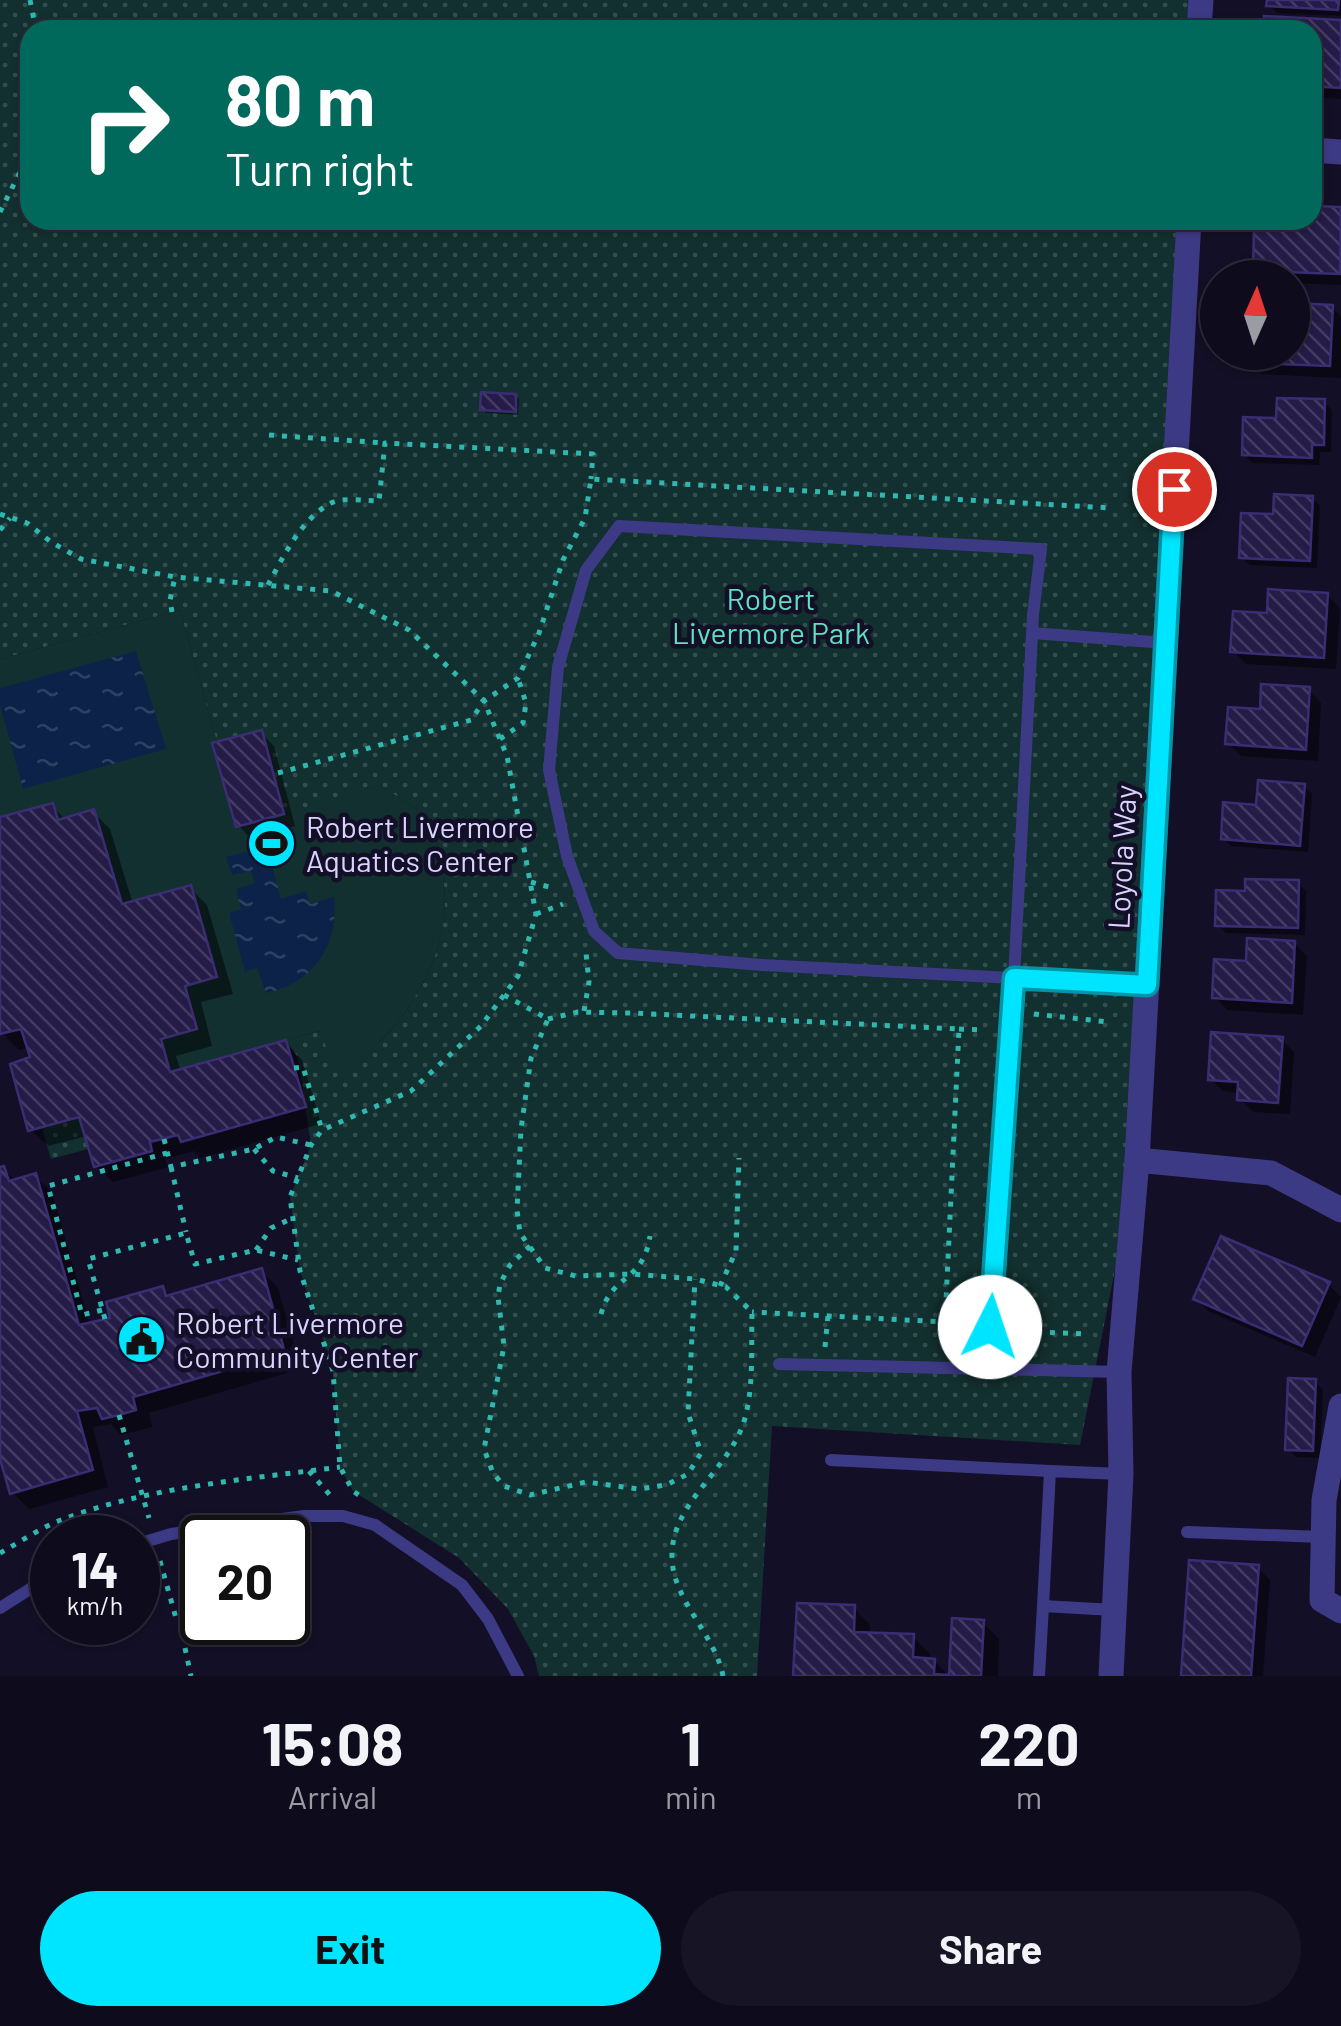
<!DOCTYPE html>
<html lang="en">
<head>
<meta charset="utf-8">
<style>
  body { margin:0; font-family:Barlow,sans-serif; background:#171425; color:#f1f3f6; height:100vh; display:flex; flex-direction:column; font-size:38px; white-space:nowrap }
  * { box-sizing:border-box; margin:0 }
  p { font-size:32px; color:#9b9ba3 }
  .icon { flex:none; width:55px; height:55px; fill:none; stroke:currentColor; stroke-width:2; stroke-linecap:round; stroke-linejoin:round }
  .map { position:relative; height:1676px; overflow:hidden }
  .sheet { display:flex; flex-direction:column; background:#0e0b1c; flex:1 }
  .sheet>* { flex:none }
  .top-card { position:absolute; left:20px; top:20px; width:1302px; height:210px; border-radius:30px; box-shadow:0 2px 8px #0004,0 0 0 2px #2e2b3b; background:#00695c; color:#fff; overflow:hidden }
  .needle { width:65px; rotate:3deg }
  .tools { position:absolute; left:1200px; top:260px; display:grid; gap:20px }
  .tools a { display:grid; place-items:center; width:110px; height:110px; border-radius:50%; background:#0e0b1c; box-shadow:0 2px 8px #0004,0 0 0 2px #2e2b3b; font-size:50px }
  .speed { position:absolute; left:30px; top:1515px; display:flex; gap:20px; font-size:50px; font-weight:700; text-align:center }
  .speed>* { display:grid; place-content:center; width:130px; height:130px; border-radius:50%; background:#0e0b1c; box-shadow:0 2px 8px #0004,0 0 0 2px #2e2b3b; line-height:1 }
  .speed small { font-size:25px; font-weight:400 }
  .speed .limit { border:5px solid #111; border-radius:15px; background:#fff; color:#111 }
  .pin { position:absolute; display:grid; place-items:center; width:85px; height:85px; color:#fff; margin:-42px; border:5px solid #fff; border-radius:50%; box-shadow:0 2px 10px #0007 }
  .me { position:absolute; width:110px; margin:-55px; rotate:4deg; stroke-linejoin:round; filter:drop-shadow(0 0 8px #0008) }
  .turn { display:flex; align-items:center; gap:35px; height:210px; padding:0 40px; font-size:45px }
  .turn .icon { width:130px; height:130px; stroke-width:2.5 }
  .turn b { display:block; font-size:70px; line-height:85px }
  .eta { display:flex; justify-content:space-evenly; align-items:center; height:170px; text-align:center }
  .eta b { font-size:60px; font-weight:700; line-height:70px }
  .primary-button { display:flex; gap:20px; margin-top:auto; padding:20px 40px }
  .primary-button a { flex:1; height:115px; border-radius:60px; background:#00e5ff; color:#111; font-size:40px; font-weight:700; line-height:115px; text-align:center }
  .primary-button a+a { background:#171425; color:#f1f3f6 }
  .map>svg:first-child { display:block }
  .green { fill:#12302f }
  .park { fill:url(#park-dots) }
  .water { fill:url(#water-ripples) }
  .shadow { fill:#0007 }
  .building { fill:url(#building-back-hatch); stroke:#3b2d73; stroke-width:2.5 }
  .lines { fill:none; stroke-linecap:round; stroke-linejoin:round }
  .path { stroke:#2fb8b0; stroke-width:5; stroke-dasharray:5 8; stroke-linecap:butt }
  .lane { stroke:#3d3a85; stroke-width:12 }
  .street { stroke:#3d3a85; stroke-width:25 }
  .route-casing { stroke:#0095a6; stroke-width:25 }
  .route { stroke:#00e5ff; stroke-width:18 }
  .labels { text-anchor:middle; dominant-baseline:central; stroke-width:9; stroke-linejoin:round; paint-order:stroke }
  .park-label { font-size:30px; fill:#5fe0c0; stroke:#130f26 }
  .poi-label { font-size:30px; fill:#d9d4ff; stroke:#130f26; text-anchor:start }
  .street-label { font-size:30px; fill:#d9d4ff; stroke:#130f26 }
</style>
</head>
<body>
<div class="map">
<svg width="1341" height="1676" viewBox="0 0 1341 1676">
  <defs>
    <pattern id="park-dots" width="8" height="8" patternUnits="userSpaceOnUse" patternTransform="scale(2.5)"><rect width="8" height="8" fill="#12302f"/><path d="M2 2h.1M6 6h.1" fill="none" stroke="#344d4e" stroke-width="1.8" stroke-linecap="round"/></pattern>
    <pattern id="water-ripples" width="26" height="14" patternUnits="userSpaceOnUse" patternTransform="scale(2.5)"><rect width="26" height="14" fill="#0c2248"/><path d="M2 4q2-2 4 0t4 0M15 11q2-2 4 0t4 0" fill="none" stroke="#2f4163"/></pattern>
    <pattern id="building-back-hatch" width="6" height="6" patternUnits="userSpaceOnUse" patternTransform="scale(2.5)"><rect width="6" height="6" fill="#241b47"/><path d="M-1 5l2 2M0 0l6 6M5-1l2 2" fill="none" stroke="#433b63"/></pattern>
  </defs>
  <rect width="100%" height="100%" fill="#130f26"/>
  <path class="green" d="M180,610L217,742L212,744L236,826L380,785L430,818C440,852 449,890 443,926C434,982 387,1050 335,1074L319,1031L170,1072L161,1039L197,1029L185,986L217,977L191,886L122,904L94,809L58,820L52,803L0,817V659Z"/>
  <g class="park">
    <path d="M0,0H1201L1199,30H30V220H1189L1137,1160L1080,1445L772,1426L757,1676H539L534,1656L508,1609L459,1558L353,1491L340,1467L333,1371L300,1271L290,1197L311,1145L298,1058L286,1040L320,1031L336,1073C387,1050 434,982 443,926C449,890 440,852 430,818L380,785L284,814L262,731L217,742L180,610L0,659Z"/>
    <path d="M79,1117L88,1149L51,1159L42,1128Z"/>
  </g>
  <g class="water">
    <path d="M136,651L166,749L23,789L0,705V688Z"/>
    <path d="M267,846L281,899L306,891L310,904L334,897C339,945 314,983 266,993L257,968L245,972L229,913L241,909L236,889L255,883L251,871L232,875L226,857Z"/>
  </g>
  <g class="shadow">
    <path d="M1269,0H1341V16L1277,13L1269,5Z"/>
    <path d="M1341,22V99L1312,97V30H1266Z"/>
    <path d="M1341,209V285L1292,283V278H1263L1255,270L1276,228V220H1312Z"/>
    <path d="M1332,307L1341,317V378L1262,374L1250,362L1292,352Z"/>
    <path d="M515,396L519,399L518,415L486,413L483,409Z"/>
    <path d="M1324,402L1332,410L1331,452H1320L1319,465L1252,463L1244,454L1278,421Z"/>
    <path d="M1312,498L1320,506L1317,568L1250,565L1241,557L1275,516Z"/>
    <path d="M1327,595L1340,608L1336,669L1246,664L1233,651L1269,616Z"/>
    <path d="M1309,690L1321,703L1318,761L1241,756L1228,743Z"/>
    <path d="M261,733L274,746L295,826L250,838L238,825Z"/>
    <path d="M1304,786L1312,794L1308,852L1231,846L1223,838L1258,807Z"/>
    <path d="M52,806L66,820L93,812L110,829L133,904L190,888L207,905L233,994L201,1002L212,1046L176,1056L181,1072L285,1043L302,1060L321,1124L200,1158L194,1151L165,1159L168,1167L113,1182L96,1165L87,1136L48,1146L31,1130L33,1059L30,1047L19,1050L2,1033L0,1025V820Z"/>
    <path d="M1298,883L1306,891L1305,935L1226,933L1218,925L1247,894Z"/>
    <path d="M1294,943L1307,956L1303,1015L1227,1010L1215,997L1248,963Z"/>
    <path d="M1282,1040L1294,1052L1290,1114L1253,1112L1240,1099V1093L1223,1091L1210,1079Z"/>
    <path d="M4,1169L16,1181L35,1176L52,1192L90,1325L113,1319L163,1289L171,1297L261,1271L278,1288L301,1369L149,1413L152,1427L137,1431L121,1435L111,1424L93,1427L108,1487L29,1509L12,1492L0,1458V1170Z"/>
    <path d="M1328,1284L1341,1297L1315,1357L1208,1311L1196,1299Z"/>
    <path d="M1315,1382L1323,1390L1320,1458L1296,1457L1288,1449Z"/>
    <path d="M1257,1567L1270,1580L1263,1676H1183Z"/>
    <path d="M854,1608L870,1625V1635L913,1637L930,1654V1661H934L949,1676H796Z"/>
    <path d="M982,1622L999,1639L998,1676H952Z"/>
  </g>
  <g class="building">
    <path d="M1267,0H1339L1338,10L1266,6Z"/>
    <path d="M1264,16L1341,20V88L1312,86V30H1264Z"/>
    <path d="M1312,206L1341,207L1340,274L1253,271L1254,225L1273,226V220H1312Z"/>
    <path d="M1292,303L1333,305L1330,366L1247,363L1248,352H1292Z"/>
    <path d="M481,392L516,394V412L480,410Z"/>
    <path d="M1277,398L1325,399L1324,445H1312V458L1242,455L1243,417L1276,418Z"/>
    <path d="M1274,494L1313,496L1310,561L1239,558L1241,513L1273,514Z"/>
    <path d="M1268,589L1328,593L1324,658L1230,652L1233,611L1267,613Z"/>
    <path d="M1261,684L1310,687L1306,750L1225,744L1228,707L1260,709Z"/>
    <path d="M262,730L284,814L236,827L212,743Z"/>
    <path d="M1258,780L1305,784L1300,846L1221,839L1223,802L1256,805Z"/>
    <path d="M53,803L58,820L94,809L122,904L191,885L217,977L185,986L197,1029L161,1039L170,1072L286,1040L306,1107L181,1142L178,1135L150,1142L152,1151L94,1167L79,1117L28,1131L10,1064L30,1057L21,1029L0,1034V817Z"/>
    <path d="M1245,879L1299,880L1298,928L1215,926L1216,890L1245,891Z"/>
    <path d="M1247,938L1295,941L1292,1003L1212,998L1214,959L1246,961Z"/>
    <path d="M1211,1032L1283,1037L1278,1103L1237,1100L1238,1082L1208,1080Z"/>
    <path d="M4,1166L9,1181L36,1173L79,1325L110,1318L106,1302L163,1286L166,1296L262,1268L285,1353L133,1397L136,1410L119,1415L102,1419L97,1408L77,1411L93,1470L10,1494L0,1459V1167Z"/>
    <path d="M1221,1236L1330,1282L1302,1346L1193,1299Z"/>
    <path d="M1288,1378L1316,1379L1313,1451L1285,1450Z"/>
    <path d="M1189,1560L1259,1565L1251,1676H1181Z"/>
    <path d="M797,1603L855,1605L854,1632L914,1634L913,1657L935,1659L934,1674L949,1675L952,1618L984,1620L981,1676H793Z"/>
  </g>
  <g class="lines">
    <g class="path">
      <path d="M30,0L36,30"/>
      <path d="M0,212L30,152"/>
      <path d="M269,435L385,443"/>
      <path d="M0,514L27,523L51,542L81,559L175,577L331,591L409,630L484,701L507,756L536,914L518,976L481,1026L411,1091L322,1130L311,1145L290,1197L300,1271L333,1371L340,1467L353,1491L363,1498"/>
      <path d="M0,530L10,518"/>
      <path d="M268,585C283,557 301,519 331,503C343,497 366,501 379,501L385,443L593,454L591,479"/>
      <path d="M172,612L170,600L175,577"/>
      <path d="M500,739L523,723L526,703L518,678"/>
      <path d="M278,773L471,720L484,701L518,678L539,633L563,560L585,518L591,479L1112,508"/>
      <path d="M531,882L556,889"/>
      <path d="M536,914L563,904"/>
      <path d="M504,995L548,1019L531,1058L521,1129L517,1210L520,1233L545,1268L576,1276L632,1274L695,1279L726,1287L752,1312C751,1346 754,1385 745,1418C731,1470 670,1502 672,1558C673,1601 715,1634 723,1676"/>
      <path d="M584,1011L589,982L586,953"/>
      <path d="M1034,1014L1109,1022"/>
      <path d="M548,1019L578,1012L631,1013L959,1029L945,1322L752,1312"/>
      <path d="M959,1029L984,1030"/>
      <path d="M294,1068L303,1067L322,1130"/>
      <path d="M164,1139L171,1167L254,1149L276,1137L311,1145"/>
      <path d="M254,1149L273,1171L298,1178"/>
      <path d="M171,1167L186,1232"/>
      <path d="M530,1246L510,1265L500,1284L498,1297L504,1346L484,1449L493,1473L504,1486L530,1495L586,1482L639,1489L666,1485L688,1474L701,1453L688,1413L695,1279"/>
      <path d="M256,1250L271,1228L293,1218"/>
      <path d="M720,1286L736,1251L739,1158"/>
      <path d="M102,1310L82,1315L48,1186L167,1153"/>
      <path d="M601,1314C612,1273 643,1283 650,1236"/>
      <path d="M105,1319L88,1259L186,1233L195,1264L256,1250L298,1260"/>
      <path d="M945,1322L971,1323"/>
      <path d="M1011,1331L1086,1334"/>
      <path d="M825,1347L828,1315"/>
      <path d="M119,1415L149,1518"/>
      <path d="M309,1471L330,1495"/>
      <path d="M0,1553C20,1542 40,1528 61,1520C147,1487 249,1479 340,1467"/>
      <path d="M160,1561L176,1618"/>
      <path d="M304,1597V1538"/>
      <path d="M185,1648L191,1676"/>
    </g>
    <g class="lane">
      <path d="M1032,633L1166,643"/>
      <path d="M779,1364L1119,1372"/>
      <path d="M987,1369L1014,978L1033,615L1041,549L619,526L586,570L558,667L549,770L567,856L594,931L618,953L762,965L1147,985"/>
      <path d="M831,1460L1050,1471"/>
      <path d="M1187,1532L1322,1537"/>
      <path d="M138,1544L171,1534L304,1516H343L375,1525L462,1585L488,1619L518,1676"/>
      <path d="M1043,1606L1050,1471L1121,1474"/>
      <path d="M0,1608L52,1575"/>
      <path d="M1039,1676L1043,1606L1114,1610"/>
    </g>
    <g class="street">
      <path d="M1199,30L1201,0"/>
      <path d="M1312,150L1341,152"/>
      <path d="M1137,1160L1271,1173L1341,1210"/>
      <path d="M1341,1406L1324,1500L1322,1600L1341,1611"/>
      <path d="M1111,1676L1121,1474L1119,1372L1137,1160L1189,220"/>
    </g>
  </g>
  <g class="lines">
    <defs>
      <path id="route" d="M990,1327L1014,978L1147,985L1174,489"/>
    </defs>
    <use href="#route" class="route-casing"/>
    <use href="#route" class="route"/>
  </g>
  <defs>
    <symbol id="stadium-disc" viewBox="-11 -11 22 22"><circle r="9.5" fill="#00e5ff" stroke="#130f26"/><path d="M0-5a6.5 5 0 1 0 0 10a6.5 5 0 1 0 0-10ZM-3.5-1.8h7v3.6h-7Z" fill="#111"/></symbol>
    <symbol id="civic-disc" viewBox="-11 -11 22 22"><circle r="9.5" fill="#00e5ff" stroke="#130f26"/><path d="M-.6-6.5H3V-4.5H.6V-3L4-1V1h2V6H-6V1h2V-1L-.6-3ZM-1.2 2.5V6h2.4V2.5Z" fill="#111"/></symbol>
  </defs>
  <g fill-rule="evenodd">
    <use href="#stadium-disc" x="244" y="816" width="55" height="55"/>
    <use href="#civic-disc" x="114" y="1312" width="55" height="55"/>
  </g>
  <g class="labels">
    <g class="park-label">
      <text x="771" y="598">Robert<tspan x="771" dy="34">Livermore Park</tspan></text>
    </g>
    <g class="poi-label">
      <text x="306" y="826">Robert Livermore<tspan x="306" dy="34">Aquatics Center</tspan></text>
      <text x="176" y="1322">Robert Livermore<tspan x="176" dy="34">Community Center</tspan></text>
    </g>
    <g class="street-label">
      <text transform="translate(1121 857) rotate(-87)">Loyola Way</text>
    </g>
  </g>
</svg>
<div class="tools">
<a><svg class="needle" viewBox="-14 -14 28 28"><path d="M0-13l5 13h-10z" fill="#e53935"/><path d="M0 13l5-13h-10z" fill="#9b9ba3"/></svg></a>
</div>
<div class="speed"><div>14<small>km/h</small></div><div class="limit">20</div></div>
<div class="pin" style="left:1174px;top:489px;background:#d93025"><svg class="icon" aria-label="arrive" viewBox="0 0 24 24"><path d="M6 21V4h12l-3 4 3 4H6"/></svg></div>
<svg class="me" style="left:990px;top:1327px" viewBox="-20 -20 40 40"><circle r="19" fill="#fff"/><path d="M0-13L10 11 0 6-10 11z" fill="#00e5ff"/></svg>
<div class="top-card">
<div class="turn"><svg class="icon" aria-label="right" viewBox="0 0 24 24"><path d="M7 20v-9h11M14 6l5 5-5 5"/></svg><div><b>80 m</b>Turn right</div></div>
</div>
</div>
<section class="sheet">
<div class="eta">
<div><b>15:08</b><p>Arrival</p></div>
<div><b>1</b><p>min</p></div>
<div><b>220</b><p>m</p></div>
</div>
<div class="primary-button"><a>Exit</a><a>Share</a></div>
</section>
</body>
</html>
